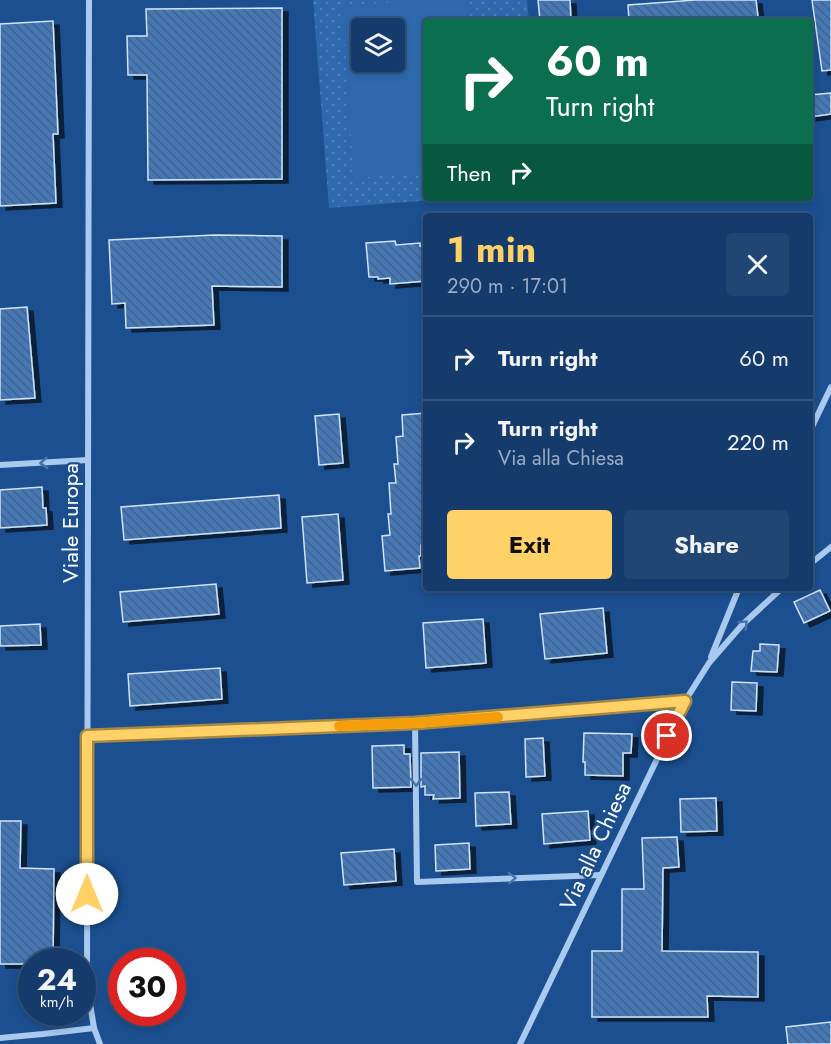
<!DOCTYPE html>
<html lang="en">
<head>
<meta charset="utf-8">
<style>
  body { margin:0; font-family:Jost,sans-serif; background:#214673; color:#f1f3f6; height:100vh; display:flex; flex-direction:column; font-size:22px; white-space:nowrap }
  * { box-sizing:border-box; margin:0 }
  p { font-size:20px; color:#9dadc1 }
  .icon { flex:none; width:33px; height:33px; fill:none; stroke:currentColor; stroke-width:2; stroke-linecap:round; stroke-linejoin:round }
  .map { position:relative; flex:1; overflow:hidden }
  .sheet { position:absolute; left:423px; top:213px; width:390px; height:378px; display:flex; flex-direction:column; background:#143b6b; border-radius:6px; box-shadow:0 3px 9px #0003,0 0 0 2px #33557e }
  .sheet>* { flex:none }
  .hud { position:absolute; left:423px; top:18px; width:390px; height:183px; border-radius:6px; box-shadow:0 3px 9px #0003,0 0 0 2px #33557e; background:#0b6e4f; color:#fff; overflow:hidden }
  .fabs { position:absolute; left:351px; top:18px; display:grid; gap:12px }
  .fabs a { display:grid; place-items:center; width:54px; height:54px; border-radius:6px; background:#143b6b; box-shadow:0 3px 9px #0003,0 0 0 2px #33557e; font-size:30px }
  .speed { position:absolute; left:18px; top:948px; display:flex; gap:12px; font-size:30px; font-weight:700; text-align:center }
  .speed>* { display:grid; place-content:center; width:78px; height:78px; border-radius:50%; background:#143b6b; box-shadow:0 3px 9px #0003,0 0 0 2px #33557e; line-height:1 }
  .speed small { font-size:15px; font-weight:400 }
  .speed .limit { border:9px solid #d22; background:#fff; color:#111 }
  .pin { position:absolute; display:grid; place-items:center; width:51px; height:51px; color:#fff; margin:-26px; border:3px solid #fff; border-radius:50%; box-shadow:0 2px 6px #0007 }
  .me { position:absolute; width:66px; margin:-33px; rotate:0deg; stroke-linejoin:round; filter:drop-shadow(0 0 4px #0008) }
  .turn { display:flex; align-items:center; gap:21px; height:126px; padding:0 24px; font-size:27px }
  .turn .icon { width:78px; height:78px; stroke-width:2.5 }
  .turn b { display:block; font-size:42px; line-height:51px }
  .then { display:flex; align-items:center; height:57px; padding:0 24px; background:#0003; gap:12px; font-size:22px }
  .round { display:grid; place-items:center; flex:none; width:63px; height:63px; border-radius:6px; background:#214673 }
  .head { display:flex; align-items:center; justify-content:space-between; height:102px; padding:0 24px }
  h1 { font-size:36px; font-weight:700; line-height:45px; color:#ffd166 }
  .button { display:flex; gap:12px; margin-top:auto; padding:12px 24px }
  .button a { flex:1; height:69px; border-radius:6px; background:#ffd166; color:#111; font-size:24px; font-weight:700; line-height:69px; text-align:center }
  .button a+a { background:#214673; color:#f1f3f6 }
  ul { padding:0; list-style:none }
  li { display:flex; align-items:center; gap:18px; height:84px; padding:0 24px; border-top:2px solid #33557e }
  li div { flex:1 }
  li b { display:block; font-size:22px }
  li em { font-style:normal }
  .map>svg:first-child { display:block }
  .green { fill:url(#green-dots); fill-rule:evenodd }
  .pitch { fill:#2e69ad; fill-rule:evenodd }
  .building { fill:url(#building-back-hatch); stroke:#cfe3fa; stroke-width:1.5; filter:url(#shadow) }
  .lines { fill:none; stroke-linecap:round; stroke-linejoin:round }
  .minor { stroke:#a9c9ee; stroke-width:6 }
  .oneway { stroke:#4674ac }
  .route-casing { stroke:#a68842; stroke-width:15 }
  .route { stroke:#ffd166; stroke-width:10 }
  .slow { stroke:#f59e0b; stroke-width:10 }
  .labels { text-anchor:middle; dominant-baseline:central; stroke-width:4.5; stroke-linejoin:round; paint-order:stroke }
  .street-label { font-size:22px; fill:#fff; stroke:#1b4f8f }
</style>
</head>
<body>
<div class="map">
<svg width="831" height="1044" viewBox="0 0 831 1044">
  <defs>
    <pattern id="green-dots" width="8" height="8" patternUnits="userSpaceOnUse" patternTransform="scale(1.5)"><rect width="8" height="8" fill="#2e69ad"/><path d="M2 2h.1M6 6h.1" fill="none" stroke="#4d80b9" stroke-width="1.8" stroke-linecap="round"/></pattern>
    <pattern id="building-back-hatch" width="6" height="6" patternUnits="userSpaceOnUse" patternTransform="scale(1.5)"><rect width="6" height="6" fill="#4478b7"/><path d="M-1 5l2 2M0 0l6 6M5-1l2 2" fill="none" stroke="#486282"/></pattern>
    <filter id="shadow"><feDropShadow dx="6" dy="4" stdDeviation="0" flood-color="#0009"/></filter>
  </defs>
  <rect width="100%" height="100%" fill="#1b4f8f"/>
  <path class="green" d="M313,0H527L529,21H426V198H461L329,208ZM362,28H394V62H362Z"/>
  <path class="pitch" d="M425,0H467L468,21H426V173L354,178L342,6ZM362,28H394V62H362Z"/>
  <g class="building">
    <path d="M538,0H570L571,21H540Z"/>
    <path d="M695,0H756L758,17L706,21H629L628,5Z"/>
    <path d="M812,0H831V70L822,71Z"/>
    <path d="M282,8V179L148,180L147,75H128L127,36H147L146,9Z"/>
    <path d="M53,21L58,134H53L56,203L0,206V24Z"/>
    <path d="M831,93V114L810,117V95Z"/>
    <path d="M215,235L282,236V287L212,286L214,325L126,328L125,303L112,304L109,240Z"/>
    <path d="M395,241L396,245L420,243V246L426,245V281L390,284V278L378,279V277H369L366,243Z"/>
    <path d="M27,307L35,398L0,400V309Z"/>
    <path d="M426,413V517H424L426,544L421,545V556H419L420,568L385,571L382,536L390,535L388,514H391L389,483H396L394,464H398L396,437L403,436L402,415Z"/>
    <path d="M339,414L343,463L319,465L315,416Z"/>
    <path d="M42,487L43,508H46L47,525L0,528V490Z"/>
    <path d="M279,495L281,528L124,540L121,507Z"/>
    <path d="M338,514L343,580L307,583L302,517Z"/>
    <path d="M216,584L219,614L123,622L120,592Z"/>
    <path d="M820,590L830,611L804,623L794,602Z"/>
    <path d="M603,608L607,653L545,659L540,614Z"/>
    <path d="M483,619L486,663L426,668L423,623Z"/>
    <path d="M40,624L41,645L0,646V626Z"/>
    <path d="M760,644L779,645L777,672L751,671L753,651H760Z"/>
    <path d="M220,668L222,699L130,706L128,674Z"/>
    <path d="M732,682L757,683L756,711L731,710Z"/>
    <path d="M584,733L632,734L631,753H623V776L585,775V762H583Z"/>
    <path d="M543,738L545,776L526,777L525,739Z"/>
    <path d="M404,745V754H410L411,787L373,788L372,746Z"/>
    <path d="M459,752L460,798L433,799L434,795H425V786L421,787V753Z"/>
    <path d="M509,792L511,824L476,826L475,793Z"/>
    <path d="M716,798L717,831L681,832L680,799Z"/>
    <path d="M588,811L590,840L544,844L542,814Z"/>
    <path d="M0,821H21L20,868L54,869L53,962H32V964H0Z"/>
    <path d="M677,837L679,867L663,868L662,951L758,952V997L707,996L708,1017H592V951H622V889H644L642,838Z"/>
    <path d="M469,843L470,869L436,871L435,845Z"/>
    <path d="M394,849L396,881L344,885L341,853Z"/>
    <path d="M831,1022V1044H788L786,1027Z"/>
  </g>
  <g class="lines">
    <g class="minor">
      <path d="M89,0L87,985L94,1028L100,1044"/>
      <path d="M810,431L831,387"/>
      <path d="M0,465L88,460"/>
      <path d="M810,564L831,547"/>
      <path d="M711,657L739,588"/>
      <path d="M415,723L417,882L601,875"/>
      <path d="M87,736L415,723L685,701"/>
      <path d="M0,1038L43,1034L94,1028"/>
      <path d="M520,1044L685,701L709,663L742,625L782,588"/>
    </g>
  </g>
  <defs><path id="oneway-chevron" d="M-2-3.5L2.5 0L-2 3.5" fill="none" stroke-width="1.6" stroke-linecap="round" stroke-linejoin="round" transform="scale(1.5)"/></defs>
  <g class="oneway">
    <use href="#oneway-chevron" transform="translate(44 463) rotate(176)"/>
    <use href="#oneway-chevron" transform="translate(744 624) rotate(-45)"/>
    <use href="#oneway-chevron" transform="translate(416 782) rotate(89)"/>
    <use href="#oneway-chevron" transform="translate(512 878) rotate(-2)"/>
  </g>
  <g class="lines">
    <defs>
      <path id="route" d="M87,894V736L415,723L685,701L667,736"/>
    </defs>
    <use href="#route" class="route-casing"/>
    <use href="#route" class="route"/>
    <path class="slow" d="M339,726L415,723L498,717"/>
  </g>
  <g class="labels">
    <g class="street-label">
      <text transform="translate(70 523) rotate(-90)">Viale Europa</text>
      <text transform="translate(595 846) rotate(-65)">Via alla Chiesa</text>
    </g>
  </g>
</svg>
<div class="fabs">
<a><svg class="icon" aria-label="layers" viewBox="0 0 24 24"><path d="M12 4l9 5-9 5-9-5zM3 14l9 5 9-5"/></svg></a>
</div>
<div class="speed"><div>24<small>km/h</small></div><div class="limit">30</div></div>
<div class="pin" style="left:667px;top:736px;background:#d93025"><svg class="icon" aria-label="arrive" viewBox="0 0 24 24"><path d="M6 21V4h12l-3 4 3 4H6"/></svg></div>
<svg class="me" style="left:87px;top:894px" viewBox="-20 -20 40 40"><circle r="19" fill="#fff"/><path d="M0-13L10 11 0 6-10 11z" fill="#ffd166"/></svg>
<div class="hud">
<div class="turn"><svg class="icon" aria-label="right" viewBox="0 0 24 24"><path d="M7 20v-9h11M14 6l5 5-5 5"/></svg><div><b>60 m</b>Turn right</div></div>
<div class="then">Then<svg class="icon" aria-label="right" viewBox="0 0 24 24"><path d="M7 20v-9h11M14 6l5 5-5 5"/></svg></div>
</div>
<section class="sheet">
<div class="head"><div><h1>1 min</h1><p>290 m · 17:01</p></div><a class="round"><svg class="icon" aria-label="close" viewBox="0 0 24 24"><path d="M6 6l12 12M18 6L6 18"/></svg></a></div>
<ul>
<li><svg class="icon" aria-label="right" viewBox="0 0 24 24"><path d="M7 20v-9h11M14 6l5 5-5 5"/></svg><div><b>Turn right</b></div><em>60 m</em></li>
<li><svg class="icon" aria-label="right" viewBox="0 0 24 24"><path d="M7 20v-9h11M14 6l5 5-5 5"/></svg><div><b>Turn right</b><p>Via alla Chiesa</p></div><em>220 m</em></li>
</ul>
<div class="button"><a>Exit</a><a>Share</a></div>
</section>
</div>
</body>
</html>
